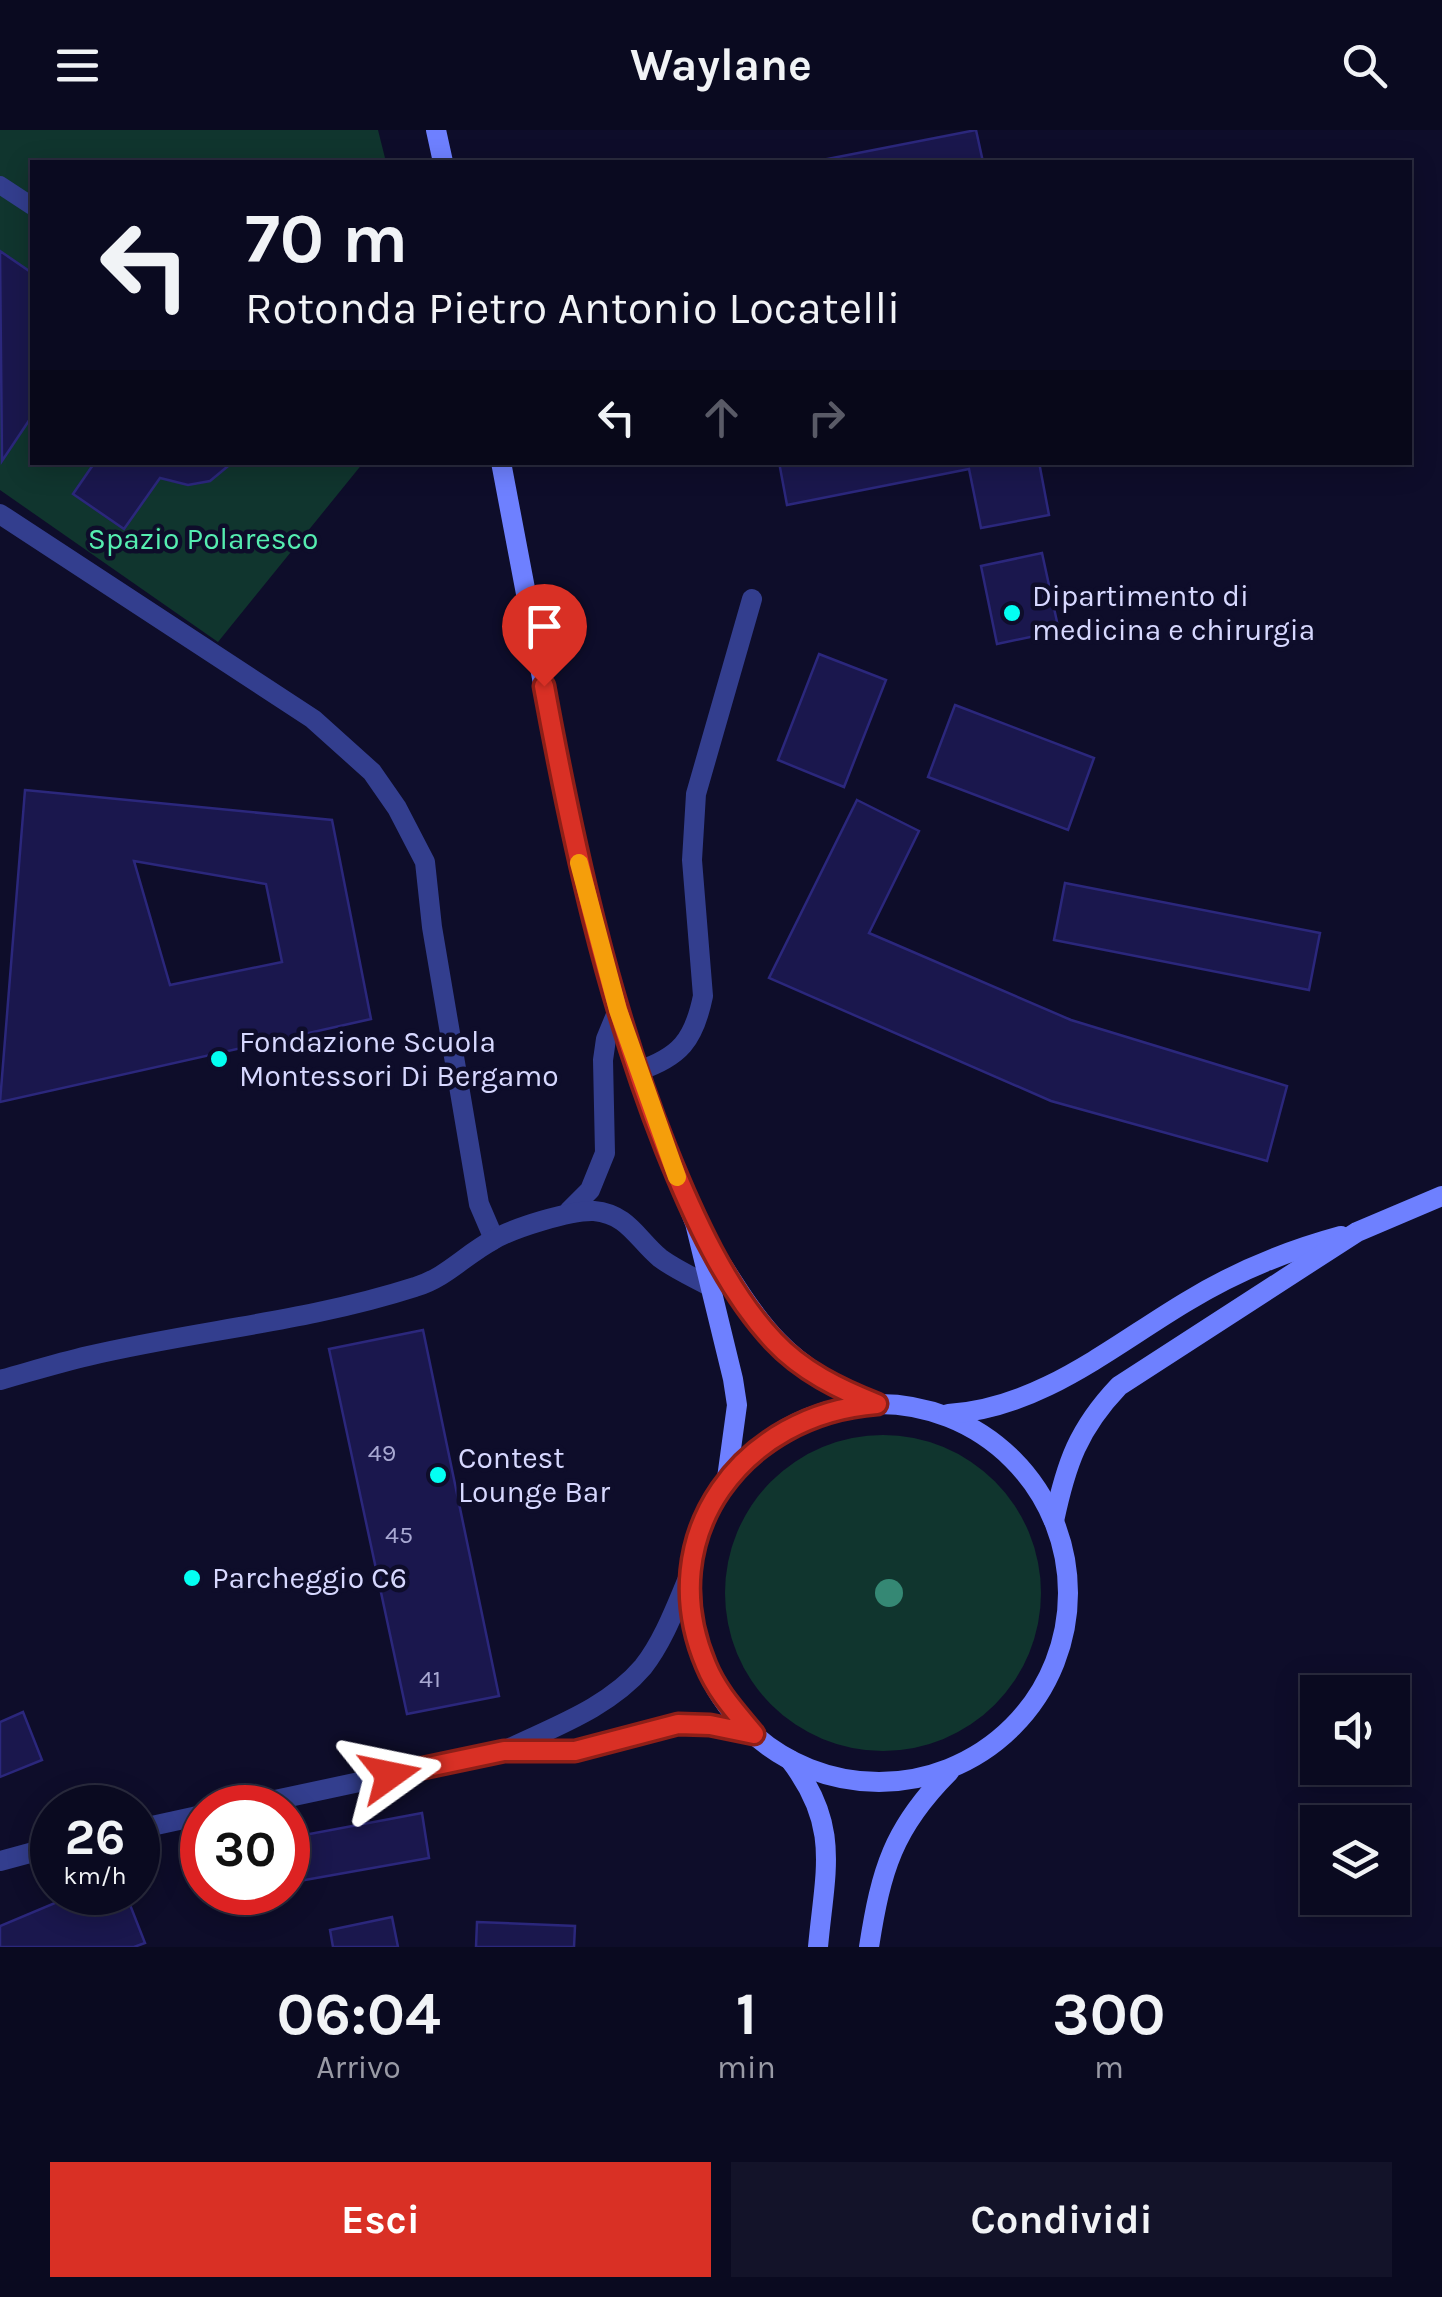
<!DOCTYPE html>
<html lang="it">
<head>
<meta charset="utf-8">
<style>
  body { margin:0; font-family:Karla,sans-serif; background:#131329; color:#f1f3f6; height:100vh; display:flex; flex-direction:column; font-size:38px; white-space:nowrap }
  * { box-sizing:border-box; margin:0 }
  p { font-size:32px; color:#999aa5 }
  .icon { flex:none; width:55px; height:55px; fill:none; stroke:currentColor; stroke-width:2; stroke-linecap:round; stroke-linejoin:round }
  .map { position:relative; height:1817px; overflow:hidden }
  .panel { display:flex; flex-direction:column; background:#0a0a20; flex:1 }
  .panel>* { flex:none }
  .guide { position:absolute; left:30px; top:30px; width:1382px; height:305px; border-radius:0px; box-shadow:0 5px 25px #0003,0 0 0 2px #2a2b3e; background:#0a0a20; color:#f1f3f6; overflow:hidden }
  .fabs { position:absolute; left:1300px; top:1545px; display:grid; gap:20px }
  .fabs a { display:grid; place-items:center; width:110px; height:110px; border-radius:0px; background:#0a0a20; box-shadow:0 5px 25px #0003,0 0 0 2px #2a2b3e; font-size:50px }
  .speed { position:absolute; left:30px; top:1655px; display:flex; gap:20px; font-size:50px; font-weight:700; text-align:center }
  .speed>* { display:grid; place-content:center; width:130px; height:130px; border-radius:50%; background:#0a0a20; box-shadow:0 5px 25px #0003,0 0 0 2px #2a2b3e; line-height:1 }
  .speed small { font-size:25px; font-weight:400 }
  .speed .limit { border:15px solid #d22; background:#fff; color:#111 }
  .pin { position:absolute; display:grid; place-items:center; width:85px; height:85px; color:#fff; margin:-102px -42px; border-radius:50% 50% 50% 0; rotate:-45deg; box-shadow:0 0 10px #0007 }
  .pin .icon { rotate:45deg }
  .me { position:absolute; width:110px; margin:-55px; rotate:78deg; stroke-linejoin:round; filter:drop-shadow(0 0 8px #0008) }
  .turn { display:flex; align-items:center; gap:35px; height:210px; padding:0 50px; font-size:45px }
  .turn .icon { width:130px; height:130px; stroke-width:2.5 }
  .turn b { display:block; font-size:70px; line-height:85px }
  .lanes { display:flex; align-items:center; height:95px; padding:0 50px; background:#0003; justify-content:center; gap:50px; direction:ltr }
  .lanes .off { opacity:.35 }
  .eta { display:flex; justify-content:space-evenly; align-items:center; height:170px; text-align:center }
  .eta b { font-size:60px; font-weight:700; line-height:70px }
  .primary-button { display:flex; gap:20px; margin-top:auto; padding:20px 50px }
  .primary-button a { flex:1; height:115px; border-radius:0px; background:#d93025; color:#fff; font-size:40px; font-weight:700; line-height:115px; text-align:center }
  .primary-button a+a { background:#131329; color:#f1f3f6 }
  header { display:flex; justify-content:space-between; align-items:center; height:130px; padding:0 50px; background:#0a0a20; font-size:45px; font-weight:700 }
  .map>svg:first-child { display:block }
  .green { fill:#10352e }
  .building { fill:#1a174d; stroke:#2b277c; stroke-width:2.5; fill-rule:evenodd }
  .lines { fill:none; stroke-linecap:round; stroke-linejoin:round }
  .lane { stroke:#333e8e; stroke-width:18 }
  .street { stroke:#333e8e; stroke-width:20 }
  .secondary { stroke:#6e80ff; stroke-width:20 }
  .tree { fill:#358874 }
  .route-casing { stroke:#8d1f18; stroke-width:25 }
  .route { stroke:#d93025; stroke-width:18 }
  .slow { stroke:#f59e0b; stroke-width:18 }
  .poi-dot { fill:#03fff2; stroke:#0e0d2a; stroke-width:4 }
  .labels { text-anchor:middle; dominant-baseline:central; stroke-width:9; stroke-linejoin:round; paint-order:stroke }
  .number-label { font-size:25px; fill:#a8a8d2 }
  .park-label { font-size:30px; fill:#55edb0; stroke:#0e0d2a }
  .poi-label { font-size:30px; fill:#d7d8ff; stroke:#0e0d2a; text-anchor:start }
</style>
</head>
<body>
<header><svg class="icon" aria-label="menu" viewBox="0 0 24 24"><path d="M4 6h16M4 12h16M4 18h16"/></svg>Waylane<svg class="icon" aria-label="search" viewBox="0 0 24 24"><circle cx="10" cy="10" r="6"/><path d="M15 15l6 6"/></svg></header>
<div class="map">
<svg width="1442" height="1817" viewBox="0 0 1442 1817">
  <rect width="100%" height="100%" fill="#0e0d2a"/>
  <g class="green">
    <path d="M0,0H378L386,32H32V332L363,333L218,512L0,360Z"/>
    <circle cx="883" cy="1463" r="158"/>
  </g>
  <g class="building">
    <path d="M976,0L983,32H812Z"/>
    <path d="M0,121L32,143V286L2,331Z"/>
    <path d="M95,332H233L210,351L188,355L160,348L124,399L73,364Z"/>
    <path d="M779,332H1039L1049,385L981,398L969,339L787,375Z"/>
    <path d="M1042,423L1059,501L997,514L981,436Z"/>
    <path d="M819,524L886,550L844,657L778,630Z"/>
    <path d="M955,575L1094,628L1068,700L928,647Z"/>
    <path d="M25,660L332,690L371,889L0,972ZM134,731L266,754L282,832L170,855Z"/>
    <path d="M857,670L919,701L869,803L1071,890L1287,956L1267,1031L1051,971L769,848Z"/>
    <path d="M1065,753L1320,803L1309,860L1054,810Z"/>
    <path d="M423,1200L499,1566L407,1584L329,1219Z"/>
    <path d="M23,1582L42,1630L0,1647V1592Z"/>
    <path d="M422,1683L429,1728L288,1753V1708Z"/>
    <path d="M81,1762H125L145,1813L134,1817H0V1796Z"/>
    <path d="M392,1787L398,1817H333L330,1800Z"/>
    <path d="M477,1792L575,1796L574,1817H476Z"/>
  </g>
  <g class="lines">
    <path class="lane" d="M0,55L32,76"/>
    <g class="street">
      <path d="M0,384L313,589L372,642L397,678L425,732L432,797L479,1074L494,1109"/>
      <path d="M638,941C680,927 694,910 703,866L692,730L696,664L752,469"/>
      <path d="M569,1081L590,1060L605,1023L603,930L606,909L618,880"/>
      <path d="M0,1250C29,1242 58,1233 88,1226C198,1200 306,1192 415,1157C446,1148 466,1124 493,1110C513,1098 571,1080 594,1081C628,1084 637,1109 660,1128C676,1140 695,1148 713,1158"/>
      <path d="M510,1618C556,1596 609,1577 643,1537C665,1509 678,1471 692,1439"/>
      <path d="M238,1678L504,1621H575L678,1594L711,1595L754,1604"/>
      <path d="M138,1699L202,1685"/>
      <path d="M0,1731L52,1717"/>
    </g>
    <g class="secondary">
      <path d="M436,0L443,32"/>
      <path d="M501,332L572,706L592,789L618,880L654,988L695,1093L733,1249L737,1275L727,1348"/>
      <path d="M707,1111C757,1190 781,1235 871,1271"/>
      <circle cx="879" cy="1463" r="189"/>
      <path d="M948,1284C1038,1279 1111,1217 1186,1172C1235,1142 1286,1121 1341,1106"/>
      <path d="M1054,1391C1066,1334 1078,1299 1119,1256L1357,1102L1442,1066"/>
      <path d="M790,1630C841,1696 825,1740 818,1817"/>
      <path d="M869,1817C881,1740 893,1698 949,1642"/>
    </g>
  </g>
  <circle class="tree" cx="889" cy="1463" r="14"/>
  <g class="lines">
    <defs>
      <path id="route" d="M390,1645L504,1621H575L678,1594L710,1595L754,1604C736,1582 717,1562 706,1535C651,1405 743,1284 877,1274C839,1259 802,1241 774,1211C726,1160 692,1084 666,1019C607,870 573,714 544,556"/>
    </defs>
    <use href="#route" class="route-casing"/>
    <use href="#route" class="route"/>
    <path class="slow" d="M579,733L618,880L677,1047"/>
  </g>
  <g class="poi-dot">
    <circle cx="1012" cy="483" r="10"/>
    <circle cx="219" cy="929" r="10"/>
    <circle cx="438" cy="1345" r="10"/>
    <circle cx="192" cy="1448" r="10"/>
  </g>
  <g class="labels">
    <g class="number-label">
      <text x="382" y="1322">49</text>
      <text x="399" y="1404">45</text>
      <text x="430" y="1548">41</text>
    </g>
    <g class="park-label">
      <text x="203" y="409">Spazio Polaresco</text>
    </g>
    <g class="poi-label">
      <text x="1032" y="466">Dipartimento di<tspan x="1032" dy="34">medicina e chirurgia</tspan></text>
      <text x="239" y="912">Fondazione Scuola<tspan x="239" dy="34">Montessori Di Bergamo</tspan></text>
      <text x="458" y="1328">Contest<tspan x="458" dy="34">Lounge Bar</tspan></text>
      <text x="212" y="1448">Parcheggio C6</text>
    </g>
  </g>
</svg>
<div class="fabs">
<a><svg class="icon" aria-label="sound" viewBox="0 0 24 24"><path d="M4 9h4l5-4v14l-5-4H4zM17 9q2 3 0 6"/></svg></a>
<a><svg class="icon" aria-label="layers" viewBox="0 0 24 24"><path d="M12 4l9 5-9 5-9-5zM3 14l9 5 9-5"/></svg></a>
</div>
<div class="speed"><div>26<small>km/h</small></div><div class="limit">30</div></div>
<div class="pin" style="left:544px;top:556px;background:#d93025"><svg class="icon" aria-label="arrive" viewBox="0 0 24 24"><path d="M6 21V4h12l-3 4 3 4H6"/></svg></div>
<svg class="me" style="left:390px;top:1645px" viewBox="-20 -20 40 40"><path d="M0-17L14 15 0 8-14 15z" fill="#d93025" stroke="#fff" stroke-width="4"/></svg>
<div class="guide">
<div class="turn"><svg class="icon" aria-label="left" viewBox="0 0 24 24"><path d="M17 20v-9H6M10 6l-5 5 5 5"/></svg><div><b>70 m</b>Rotonda Pietro Antonio Locatelli</div></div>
<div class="lanes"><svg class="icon" aria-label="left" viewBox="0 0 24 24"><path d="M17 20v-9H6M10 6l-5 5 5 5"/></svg><svg class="icon off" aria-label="ahead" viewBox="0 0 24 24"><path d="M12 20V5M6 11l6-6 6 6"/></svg><svg class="icon off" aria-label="right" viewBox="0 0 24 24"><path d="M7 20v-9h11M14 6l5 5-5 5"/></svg></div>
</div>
</div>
<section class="panel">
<div class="eta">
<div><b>06:04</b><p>Arrivo</p></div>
<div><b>1</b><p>min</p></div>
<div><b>300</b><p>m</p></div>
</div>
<div class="primary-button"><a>Esci</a><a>Condividi</a></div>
</section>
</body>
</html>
